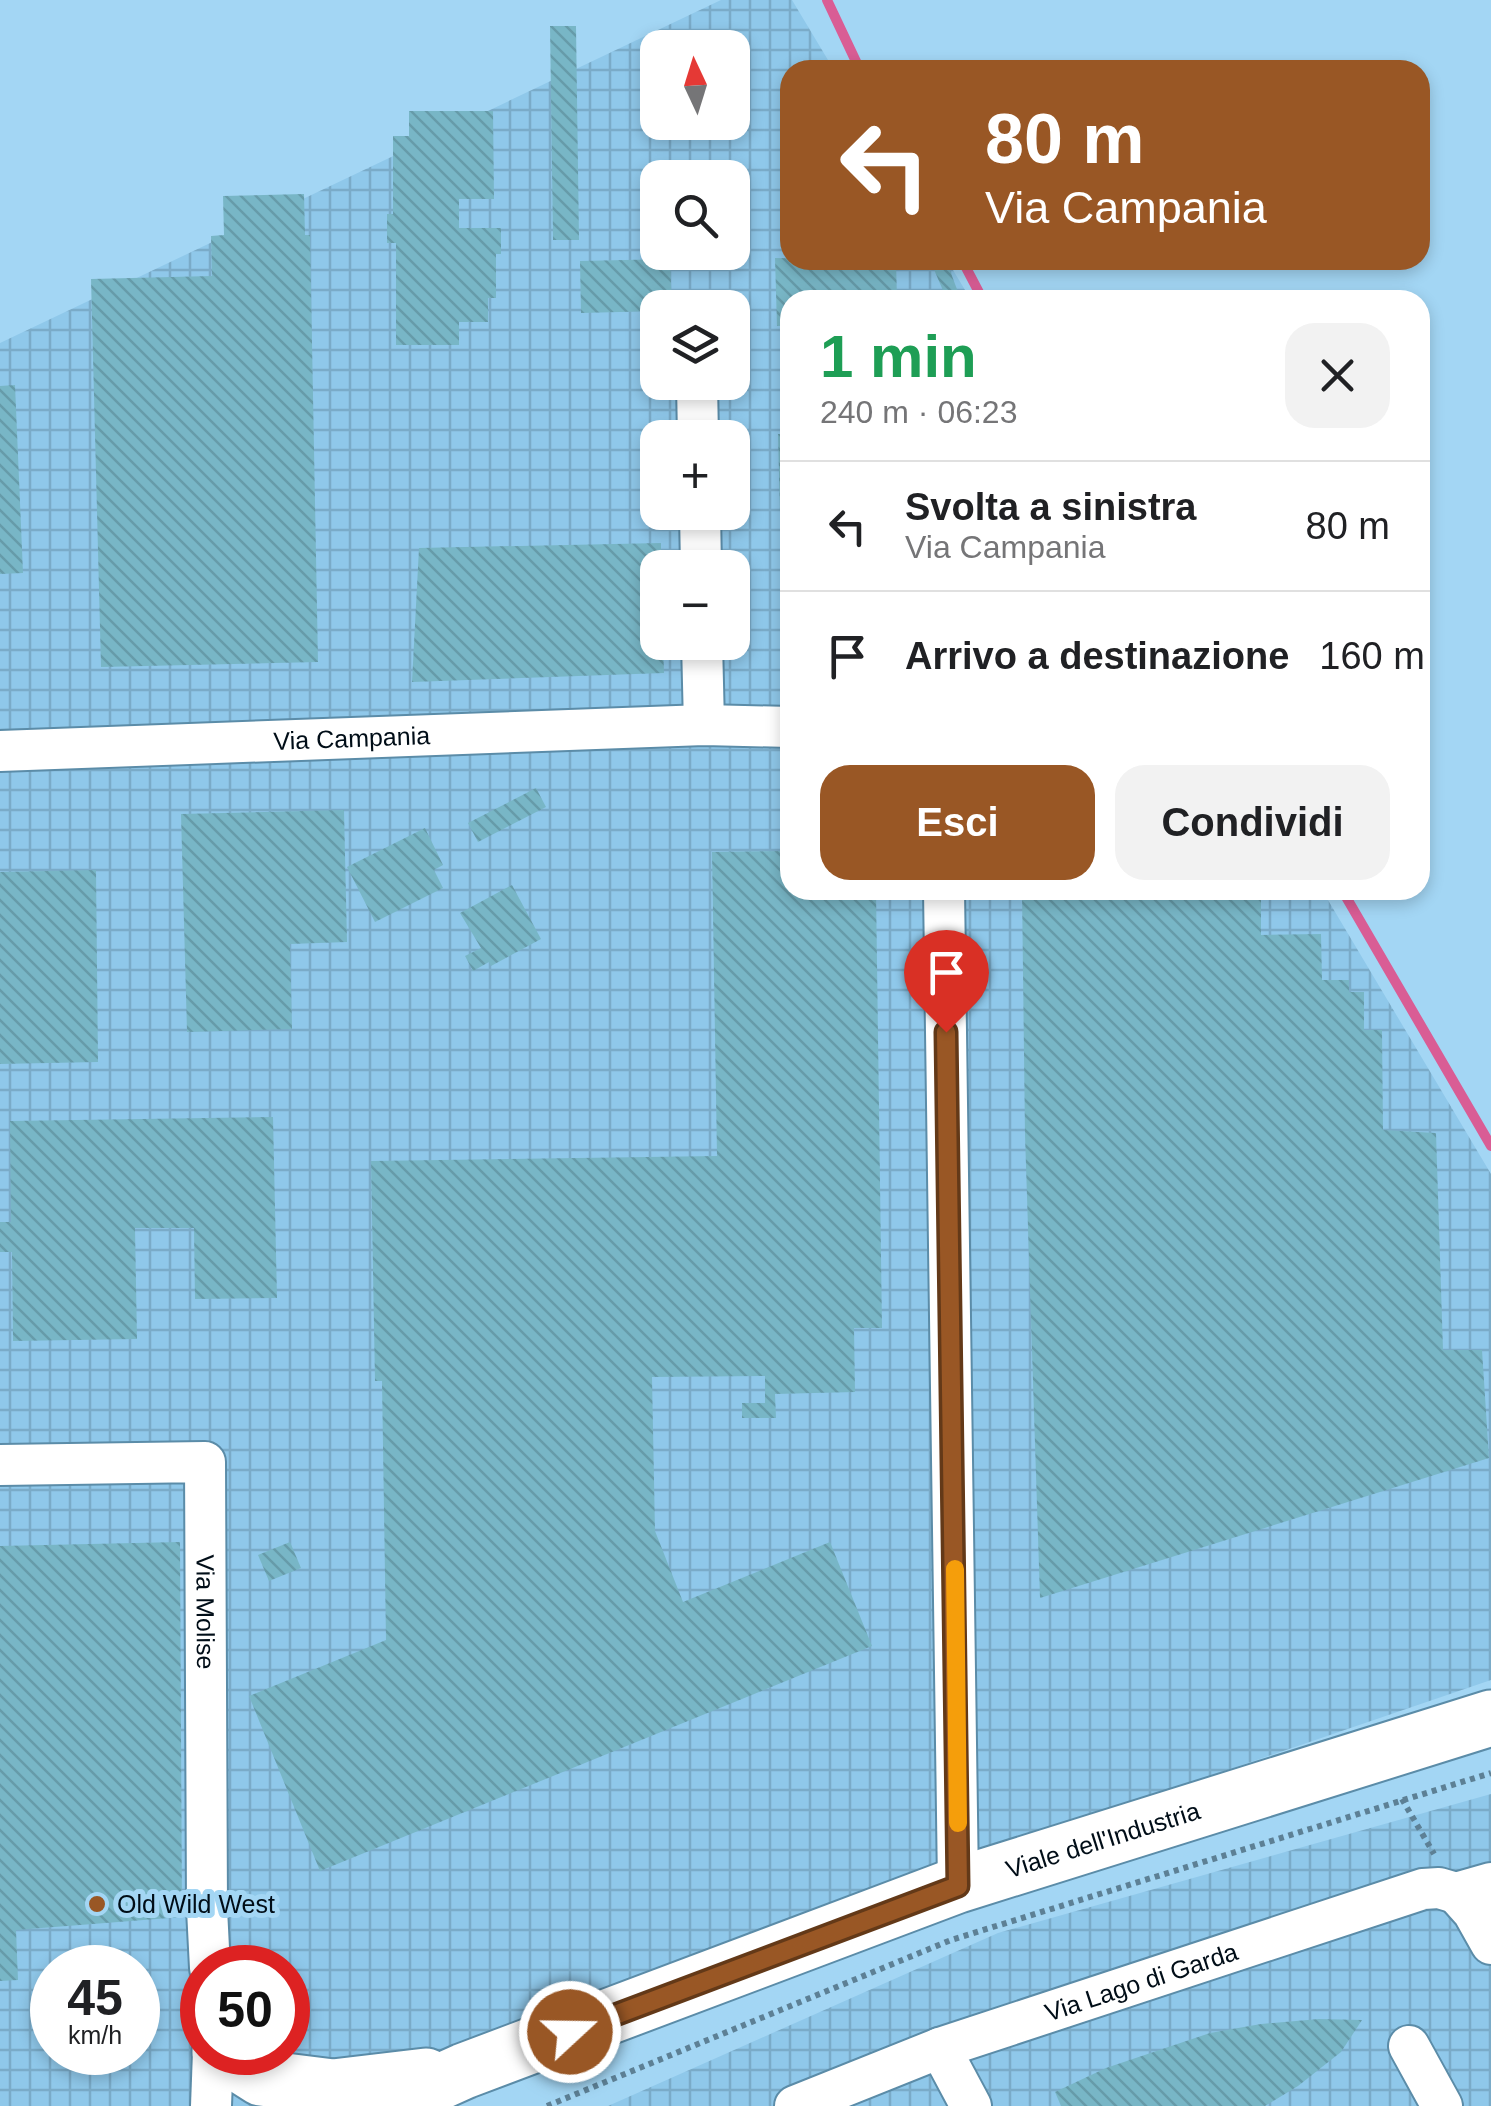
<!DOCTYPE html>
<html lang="it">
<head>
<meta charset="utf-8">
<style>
  body { margin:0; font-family:Arial,sans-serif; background:#f2f2f2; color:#202124; height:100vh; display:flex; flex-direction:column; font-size:38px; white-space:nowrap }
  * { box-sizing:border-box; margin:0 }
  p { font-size:32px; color:#757577 }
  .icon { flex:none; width:55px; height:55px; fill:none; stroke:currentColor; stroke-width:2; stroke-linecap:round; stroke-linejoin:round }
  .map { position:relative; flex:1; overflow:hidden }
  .sheet { position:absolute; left:780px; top:290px; width:650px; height:610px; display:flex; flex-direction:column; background:#fff; border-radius:30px; box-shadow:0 5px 15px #0003 }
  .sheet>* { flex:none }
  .top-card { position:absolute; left:780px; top:60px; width:650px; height:210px; border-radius:30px; box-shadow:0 5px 15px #0003; background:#995725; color:#fff; overflow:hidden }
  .needle { width:65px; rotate:356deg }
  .controls { position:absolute; left:640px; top:30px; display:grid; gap:20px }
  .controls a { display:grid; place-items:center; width:110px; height:110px; border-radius:20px; background:#fff; box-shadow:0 5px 15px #0003; font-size:50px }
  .speed { position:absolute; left:30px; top:1945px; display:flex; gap:20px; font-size:50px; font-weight:700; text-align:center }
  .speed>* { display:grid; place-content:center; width:130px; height:130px; border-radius:50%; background:#fff; box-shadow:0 5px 15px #0003; line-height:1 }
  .speed small { font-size:25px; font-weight:400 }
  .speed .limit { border:15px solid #d22; background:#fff; color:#111 }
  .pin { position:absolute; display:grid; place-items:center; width:85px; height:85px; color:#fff; margin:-102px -42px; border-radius:50% 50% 50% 0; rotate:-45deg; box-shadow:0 0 10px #0007 }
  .pin .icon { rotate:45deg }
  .me { position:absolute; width:110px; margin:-55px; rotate:69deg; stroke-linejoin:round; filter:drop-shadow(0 0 8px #0008) }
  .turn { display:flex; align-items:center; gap:35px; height:210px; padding:0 40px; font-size:45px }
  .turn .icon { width:130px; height:130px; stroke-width:2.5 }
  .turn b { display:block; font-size:70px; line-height:85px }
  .round { display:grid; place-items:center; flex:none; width:105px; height:105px; border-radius:30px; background:#f2f2f2 }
  .overview { display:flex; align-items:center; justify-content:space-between; height:170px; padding:0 40px }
  h1 { font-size:60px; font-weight:600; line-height:75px; color:#1e9e55 }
  .cta { display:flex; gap:20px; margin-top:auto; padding:20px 40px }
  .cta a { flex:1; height:115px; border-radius:30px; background:#995725; color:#fff; font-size:40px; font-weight:600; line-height:115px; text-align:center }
  .cta a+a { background:#f2f2f2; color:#202124 }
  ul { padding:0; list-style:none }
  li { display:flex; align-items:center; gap:30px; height:130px; padding:0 40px; border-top:2px solid #e0e0e0 }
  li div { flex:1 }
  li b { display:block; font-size:38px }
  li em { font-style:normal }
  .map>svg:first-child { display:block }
  .industrial { fill:url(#industrial-grid); fill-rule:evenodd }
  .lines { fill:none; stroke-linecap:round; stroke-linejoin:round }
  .stream { stroke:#d95d95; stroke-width:10 }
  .building { fill:url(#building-back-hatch) }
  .street-casing { stroke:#5b8ca8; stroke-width:44 }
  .secondary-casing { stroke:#5b8ca8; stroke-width:59 }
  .path { stroke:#5d8095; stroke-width:6; stroke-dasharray:5 5; stroke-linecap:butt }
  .street { stroke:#fff; stroke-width:40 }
  .secondary { stroke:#fff; stroke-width:55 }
  .route-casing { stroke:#633918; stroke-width:25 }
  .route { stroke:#995725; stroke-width:18 }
  .slow { stroke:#f59e0b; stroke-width:18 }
  .poi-dot { fill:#995725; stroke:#a3d6f4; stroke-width:4 }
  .labels { text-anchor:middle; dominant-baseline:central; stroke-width:10; stroke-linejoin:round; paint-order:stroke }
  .street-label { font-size:25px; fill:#000d17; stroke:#a3d6f4 }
  .poi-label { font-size:25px; fill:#000d17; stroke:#a3d6f4; text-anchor:start }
</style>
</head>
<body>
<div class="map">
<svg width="1491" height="2106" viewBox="0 0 1491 2106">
  <defs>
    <pattern id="industrial-grid" width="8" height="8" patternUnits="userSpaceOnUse" patternTransform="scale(2.5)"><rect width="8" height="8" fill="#8fc8ea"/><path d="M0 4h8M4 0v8" fill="none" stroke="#7aabc8"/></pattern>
    <pattern id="building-back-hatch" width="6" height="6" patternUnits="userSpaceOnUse" patternTransform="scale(2.5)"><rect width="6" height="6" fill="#78b6c6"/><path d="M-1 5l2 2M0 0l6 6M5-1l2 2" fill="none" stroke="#669ba9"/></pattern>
  </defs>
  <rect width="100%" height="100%" fill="#a3d6f4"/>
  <g class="industrial">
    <path d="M721,0H792L834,70H790V260H947L971,300H790V890H1322L1491,1174V1680L1178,1787L958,1885L291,2106H0V343ZM658,48H732V122H658ZM658,178H732V252H658ZM658,308H732V382H658ZM658,438H732V512H658ZM658,568H732V642H658ZM52,1968H138V2052H52ZM202,1968H288V2052H202Z"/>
    <path d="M1491,1794V2106H608L998,1933Z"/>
  </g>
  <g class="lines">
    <g class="stream">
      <path d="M827,0L860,70"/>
      <path d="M962,260L983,300"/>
      <path d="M1342,890L1491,1146"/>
    </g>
  </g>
  <g class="building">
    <path d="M550,26H576L579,240H553Z"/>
    <path d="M409,111H493L494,199H459V228H501V254H496V298H488V322H459V345H396V243H387V214H393V136H409Z"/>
    <path d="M304,194L305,235H310L318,662L101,667L91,279L212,276L211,236L224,235L223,196Z"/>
    <path d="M775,258L896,260L897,300H790V326H777Z"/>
    <path d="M670,259L672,308H658V311L581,313L580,261Z"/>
    <path d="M930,260H946L961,300H947Z"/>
    <path d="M15,385L23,573L0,574V386Z"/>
    <path d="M778,434H790V634H783Z"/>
    <path d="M661,543V568H658V642H663L664,673L412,682L419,548Z"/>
    <path d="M536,788L546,807L478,842L468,823Z"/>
    <path d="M344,810L347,942L290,944L292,1029L187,1032L181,814Z"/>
    <path d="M425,828L443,865L434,870L443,888L375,922L347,867Z"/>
    <path d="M790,851V890H876L882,1328H854L855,1392L775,1394L776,1418H742V1403H765V1376L652,1377L655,1531L683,1602L830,1542L872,1646L320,1871L249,1696L386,1640L382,1381H375L371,1161L717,1156L712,852Z"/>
    <path d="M96,870L98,1062L0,1064V872Z"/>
    <path d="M512,885L541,939L491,966L489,962L473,971L465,956L481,948L460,913Z"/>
    <path d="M1022,890H1261V935L1321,934L1322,980H1349V992H1364V1030H1382L1383,1130L1436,1133L1443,1350H1482L1489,1458L1040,1598L1025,1135Z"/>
    <path d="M273,1117L277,1298L195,1299L194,1228H135L137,1339L13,1341L12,1252H0V1222H11L10,1121Z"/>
    <path d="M180,1542L182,1917L16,1930L18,1980L0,1981V1546Z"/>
    <path d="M290,1542L301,1568L269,1581L258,1555Z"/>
    <path d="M1319,2019L1362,2020L1341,2052L1298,2086L1265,2106H1061L1055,2092L1106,2068L1210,2033L1261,2024Z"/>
  </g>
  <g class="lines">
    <defs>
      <g id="street">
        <path d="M697,383L698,438"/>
        <path d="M700,512L701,568"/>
        <path d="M702,642L704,725"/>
        <path id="s1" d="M0,751L704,725L790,727"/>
        <path d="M944,890L958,1885"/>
        <path id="s2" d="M0,1465L205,1462L207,1909L210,1968"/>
        <path d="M1456,1893L1473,1912L1491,1944"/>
        <path d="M1409,2046L1442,2106"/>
        <path d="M940,2048L971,2106"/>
        <path d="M211,2106L213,2052"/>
        <path id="s3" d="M795,2106L940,2048L1423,1889L1439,1888L1456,1893L1491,1883"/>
      </g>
      <g id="secondary">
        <path d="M220,2052L261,2078L333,2087L426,2076"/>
        <path id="s4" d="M386,2106L464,2071L958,1885L1491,1718"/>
      </g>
    </defs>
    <use href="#street" class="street-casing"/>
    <use href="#secondary" class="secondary-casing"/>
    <g class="path">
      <path d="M1402,1799L1434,1854"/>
      <path d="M547,2106L951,1940L1491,1773"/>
    </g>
    <use href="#street" class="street"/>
    <use href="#secondary" class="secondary"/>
  </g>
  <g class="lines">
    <defs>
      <path id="route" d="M570,2032L958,1886L946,1032"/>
    </defs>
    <use href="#route" class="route-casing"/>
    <use href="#route" class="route"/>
    <path class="slow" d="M955,1569L958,1823"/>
  </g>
  <circle class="poi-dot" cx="97" cy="1904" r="10"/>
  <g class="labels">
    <g class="street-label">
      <text stroke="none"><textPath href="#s1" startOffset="352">Via Campania</textPath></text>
      <text stroke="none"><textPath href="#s2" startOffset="355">Via Molise</textPath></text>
      <text stroke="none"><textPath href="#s4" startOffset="765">Viale dell'Industria</textPath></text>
      <text stroke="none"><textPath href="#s3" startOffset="368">Via Lago di Garda</textPath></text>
    </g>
    <g class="poi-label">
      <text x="117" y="1904">Old Wild West</text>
    </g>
  </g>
</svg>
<div class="controls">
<a><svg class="needle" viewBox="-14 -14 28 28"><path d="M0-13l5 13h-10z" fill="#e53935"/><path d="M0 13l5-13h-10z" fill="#757577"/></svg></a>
<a><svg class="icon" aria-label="search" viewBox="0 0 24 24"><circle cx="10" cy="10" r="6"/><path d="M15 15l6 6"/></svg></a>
<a><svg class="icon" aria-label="layers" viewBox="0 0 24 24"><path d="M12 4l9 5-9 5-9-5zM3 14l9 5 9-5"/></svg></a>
<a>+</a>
<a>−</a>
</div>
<div class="speed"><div>45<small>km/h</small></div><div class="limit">50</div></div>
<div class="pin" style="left:946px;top:1032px;background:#d93025"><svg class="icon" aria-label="arrive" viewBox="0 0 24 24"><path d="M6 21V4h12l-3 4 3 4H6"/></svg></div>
<svg class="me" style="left:570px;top:2032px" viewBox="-20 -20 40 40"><circle r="17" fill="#995725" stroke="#fff" stroke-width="3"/><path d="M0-11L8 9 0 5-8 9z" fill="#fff"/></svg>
<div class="top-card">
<div class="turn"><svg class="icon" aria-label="left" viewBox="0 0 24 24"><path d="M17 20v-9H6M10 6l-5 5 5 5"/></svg><div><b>80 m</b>Via Campania</div></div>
</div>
<section class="sheet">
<div class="overview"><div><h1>1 min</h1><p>240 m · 06:23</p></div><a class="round"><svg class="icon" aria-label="close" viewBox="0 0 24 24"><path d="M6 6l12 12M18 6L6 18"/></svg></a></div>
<ul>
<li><svg class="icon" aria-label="left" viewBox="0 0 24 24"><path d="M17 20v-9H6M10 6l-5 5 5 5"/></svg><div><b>Svolta a sinistra</b><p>Via Campania</p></div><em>80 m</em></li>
<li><svg class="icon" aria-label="arrive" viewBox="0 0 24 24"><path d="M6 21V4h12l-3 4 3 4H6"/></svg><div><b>Arrivo a destinazione</b></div><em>160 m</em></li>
</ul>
<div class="cta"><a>Esci</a><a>Condividi</a></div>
</section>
</div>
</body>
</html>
